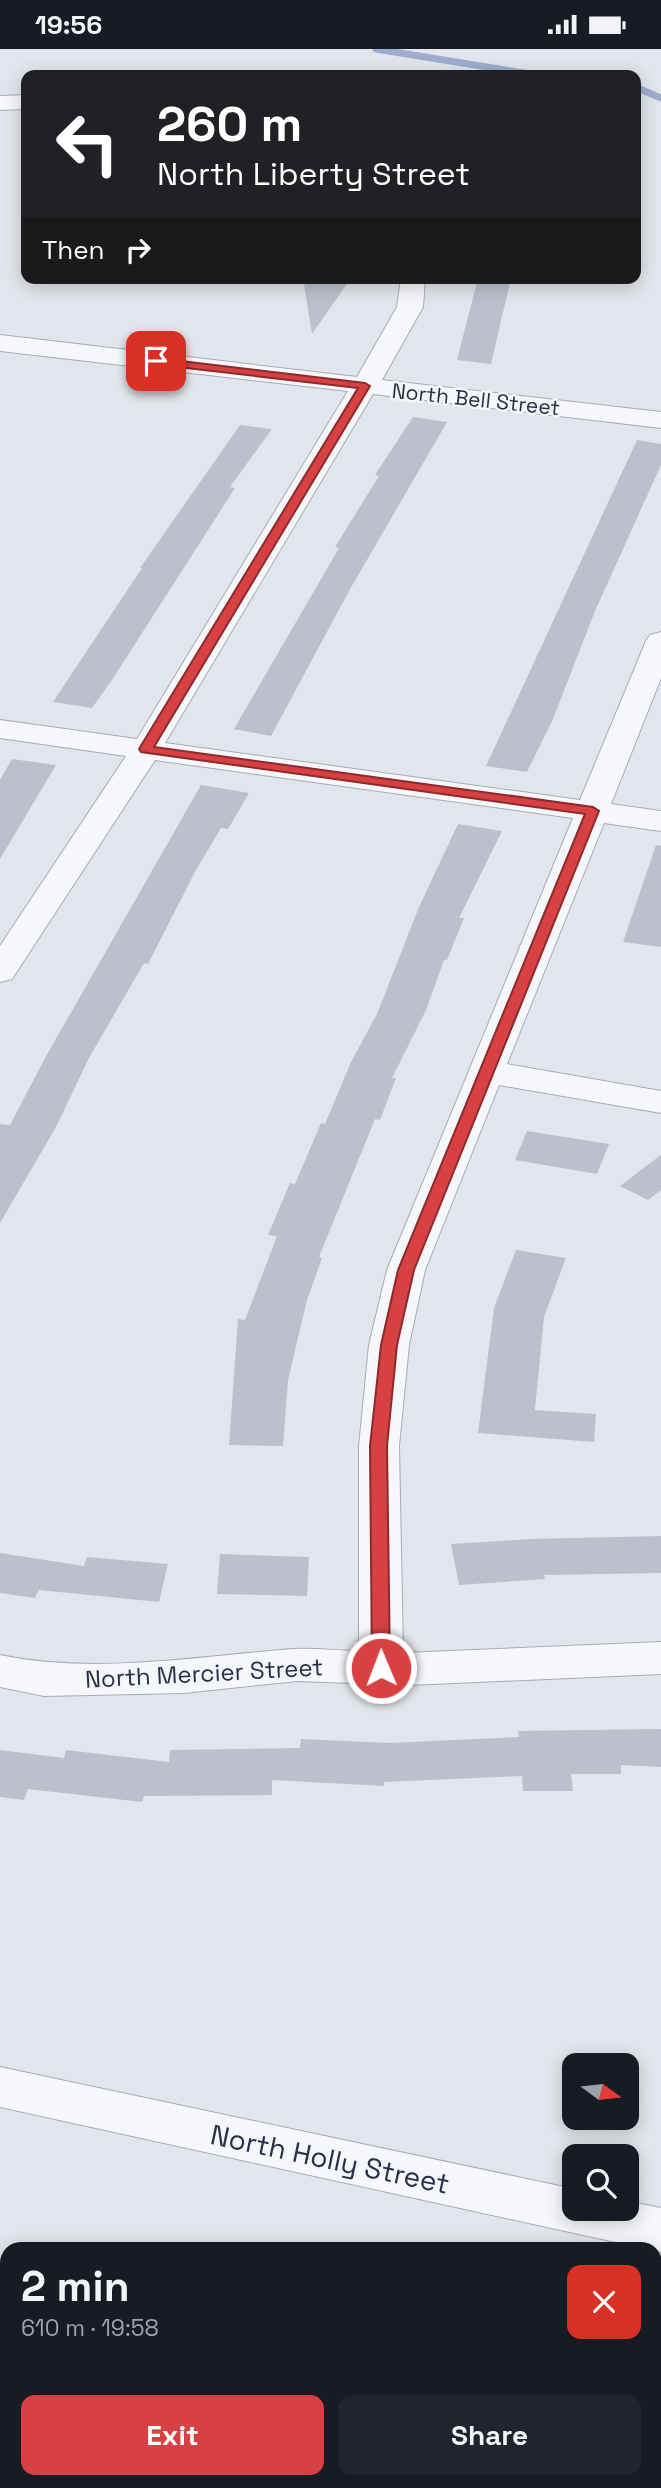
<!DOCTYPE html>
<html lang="en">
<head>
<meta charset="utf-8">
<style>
  body { margin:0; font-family:"Space Grotesk",sans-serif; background:#20242c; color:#f1f3f6; height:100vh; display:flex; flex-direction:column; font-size:26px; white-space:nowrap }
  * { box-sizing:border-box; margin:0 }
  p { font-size:23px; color:#9ea1a6 }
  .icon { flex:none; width:38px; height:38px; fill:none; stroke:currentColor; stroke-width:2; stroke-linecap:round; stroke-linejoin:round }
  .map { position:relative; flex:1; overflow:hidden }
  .panel { position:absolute; left:0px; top:2193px; width:662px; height:247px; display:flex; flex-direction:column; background:#171b24; border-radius:21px 21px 0 0; box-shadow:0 4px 18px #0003 }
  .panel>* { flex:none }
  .hud { position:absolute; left:21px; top:21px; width:620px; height:214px; border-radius:14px; box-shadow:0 4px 18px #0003; background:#202124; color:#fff; overflow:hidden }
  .needle { width:46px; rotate:105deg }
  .tools { position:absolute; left:562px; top:2004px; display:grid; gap:14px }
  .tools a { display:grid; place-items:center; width:77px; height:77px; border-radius:14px; background:#171b24; box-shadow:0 4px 18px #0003; font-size:35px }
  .pin { position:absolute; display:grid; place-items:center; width:60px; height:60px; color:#fff; margin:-30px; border-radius:14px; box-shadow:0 4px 10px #0006 }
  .me { position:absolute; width:77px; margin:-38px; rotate:359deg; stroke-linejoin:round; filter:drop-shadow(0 0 5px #0008) }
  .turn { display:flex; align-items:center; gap:24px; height:147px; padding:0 21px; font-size:32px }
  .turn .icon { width:91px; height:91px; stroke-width:2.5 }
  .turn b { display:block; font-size:49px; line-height:60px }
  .then { display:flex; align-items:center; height:66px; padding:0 21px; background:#0003; gap:14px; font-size:26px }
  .round { display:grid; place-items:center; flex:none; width:74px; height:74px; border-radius:14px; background:#20242c }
  .head { display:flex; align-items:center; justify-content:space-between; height:119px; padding:0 21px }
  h1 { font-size:42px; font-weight:800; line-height:52px }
  .button { display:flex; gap:14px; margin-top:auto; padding:14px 21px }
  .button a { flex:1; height:80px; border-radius:14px; background:#d84143; color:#fff; font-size:28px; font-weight:800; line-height:80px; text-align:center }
  .button a+a { background:#20242c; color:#f1f3f6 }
  .status { display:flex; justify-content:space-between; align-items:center; height:49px; padding:0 35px; background:#171b24; direction:ltr }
  .status svg { height:19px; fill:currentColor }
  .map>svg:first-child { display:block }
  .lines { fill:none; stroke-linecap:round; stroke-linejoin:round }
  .stream { stroke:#9cadce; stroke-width:7 }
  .building { fill:#bdc0cc }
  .minor-casing { stroke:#a7abb7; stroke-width:2 }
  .minor { fill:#f6f7fa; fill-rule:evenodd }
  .route { fill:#d84143; stroke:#8c2a2c; stroke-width:2 }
  .labels { text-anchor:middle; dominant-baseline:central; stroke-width:5; stroke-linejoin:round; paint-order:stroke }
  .far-street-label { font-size:21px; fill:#293046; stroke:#f3f5f9 }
  .street-label { font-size:24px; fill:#293046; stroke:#f3f5f9 }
  .near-street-label { font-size:28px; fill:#293046; stroke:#f3f5f9 }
</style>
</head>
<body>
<div class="status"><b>19:56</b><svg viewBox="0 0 49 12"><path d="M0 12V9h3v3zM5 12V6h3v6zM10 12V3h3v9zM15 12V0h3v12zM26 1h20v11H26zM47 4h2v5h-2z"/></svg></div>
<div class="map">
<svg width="661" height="2439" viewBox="0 0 661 2439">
  <rect width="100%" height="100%" fill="#e3e5ec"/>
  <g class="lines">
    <g class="stream">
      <path d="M376,0L536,26"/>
      <path d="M635,38L661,49"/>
    </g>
  </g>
  <g class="building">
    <path d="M303,229H351L312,285Z"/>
    <path d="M478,229H511L491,315L457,311Z"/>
    <path d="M413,368L447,373L349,542L271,687L234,680L339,499L335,498L379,427L375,426Z"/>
    <path d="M240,376L272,380L230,438L235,439L112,631L92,659L53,653L142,519H140Z"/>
    <path d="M637,391L661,395V416L595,562L553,670L527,723L486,717Z"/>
    <path d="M12,710L56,716L0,810V731Z"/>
    <path d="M201,736L249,744L228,780L221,779L196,821L148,915L144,914L89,1009L56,1078L0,1174V1075L10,1076L45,1009Z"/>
    <path d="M458,775L502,782L459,869H464L447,911H444L426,961L392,1029H396L380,1071L375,1070L319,1208L322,1209L307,1251L288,1331L283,1397L229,1396L238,1270L245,1271L277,1187L268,1186L290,1134L295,1135L321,1074L325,1075L351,1013L377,965L419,858Z"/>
    <path d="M656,796L661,797V898L623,893Z"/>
    <path d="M527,1082L609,1095L597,1125L515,1111Z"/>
    <path d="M661,1106V1141L648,1151L620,1137Z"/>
    <path d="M516,1201L566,1209L544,1268L535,1361L596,1365L594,1393L478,1384L494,1259Z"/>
    <path d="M661,1487V1524L544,1526L545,1530L459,1536L451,1495L530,1490Z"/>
    <path d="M0,1504L84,1517L87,1508L168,1515L159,1553L39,1541L35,1549L0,1544Z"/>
    <path d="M220,1505L309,1508L307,1547L217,1545Z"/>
    <path d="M661,1680V1718L621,1716V1725H571L573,1742H523L522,1727L384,1733V1737L272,1731V1746L144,1747L142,1753L28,1740L24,1751L0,1748V1701L64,1709L66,1701L169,1713L170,1701L300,1699L301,1690L388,1694L519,1688L518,1682Z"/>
  </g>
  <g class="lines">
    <defs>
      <g id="minor">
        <path d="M26,46V60L0,61V47Z"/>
        <path d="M401,229H425L423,258L382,331L661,363V379L373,345L165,694L580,751L646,592L650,586L661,583V629L611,755L661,762V782L604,774L507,1015L661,1042V1064L499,1036L425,1221L409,1296L399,1397L403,1604L661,1593V1625L409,1636L297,1632L184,1644L44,1647L0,1638V1606C97,1626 197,1607 294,1600C316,1599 338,1602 359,1602V1397L369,1296L387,1221L573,769L155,711L12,930L0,933V897L126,707L0,689V671L137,690L348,342L0,302V286L357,328L397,258Z"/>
        <path d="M0,2018L574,2140V2160H626V2152L661,2159V2203L0,2058Z"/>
      </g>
    </defs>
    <use href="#minor" class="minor-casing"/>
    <use href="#minor" class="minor"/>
  </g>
  <path class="route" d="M156,309L365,334L370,337L154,698L593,758L599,762L414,1221L397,1296L387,1397L390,1619L381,1625L372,1619L370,1397L381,1296L398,1221L585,765L141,703L139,700L358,339L152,315V310Z"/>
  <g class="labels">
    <g class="far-street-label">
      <text transform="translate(476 350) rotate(6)">North Bell Street</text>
    </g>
    <g class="street-label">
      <text transform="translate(204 1624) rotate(-3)">North Mercier Street</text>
    </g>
    <g class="near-street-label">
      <text transform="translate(330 2110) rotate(12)">North Holly Street</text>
    </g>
  </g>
</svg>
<div class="tools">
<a><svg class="needle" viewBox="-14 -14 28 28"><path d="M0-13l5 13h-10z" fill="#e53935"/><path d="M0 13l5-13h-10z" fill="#9ea1a6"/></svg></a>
<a><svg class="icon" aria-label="search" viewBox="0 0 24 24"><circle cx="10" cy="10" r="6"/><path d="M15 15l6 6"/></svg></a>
</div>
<div class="pin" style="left:156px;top:312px;background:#d93025"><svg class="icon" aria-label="arrive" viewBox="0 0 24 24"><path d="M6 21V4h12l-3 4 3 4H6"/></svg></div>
<svg class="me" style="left:381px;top:1619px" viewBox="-20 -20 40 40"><circle r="17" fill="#d84143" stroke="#fff" stroke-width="3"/><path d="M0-11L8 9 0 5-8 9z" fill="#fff"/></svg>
<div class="hud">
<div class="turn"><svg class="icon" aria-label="left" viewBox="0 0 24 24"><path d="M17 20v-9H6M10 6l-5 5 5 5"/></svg><div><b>260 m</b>North Liberty Street</div></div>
<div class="then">Then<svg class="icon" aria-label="right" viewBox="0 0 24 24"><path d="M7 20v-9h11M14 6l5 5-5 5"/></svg></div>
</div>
<section class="panel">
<div class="head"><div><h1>2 min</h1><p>610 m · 19:58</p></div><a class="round" style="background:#d93025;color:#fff"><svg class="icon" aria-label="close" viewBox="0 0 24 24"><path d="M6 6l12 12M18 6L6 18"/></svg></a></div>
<div class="button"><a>Exit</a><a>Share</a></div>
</section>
</div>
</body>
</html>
